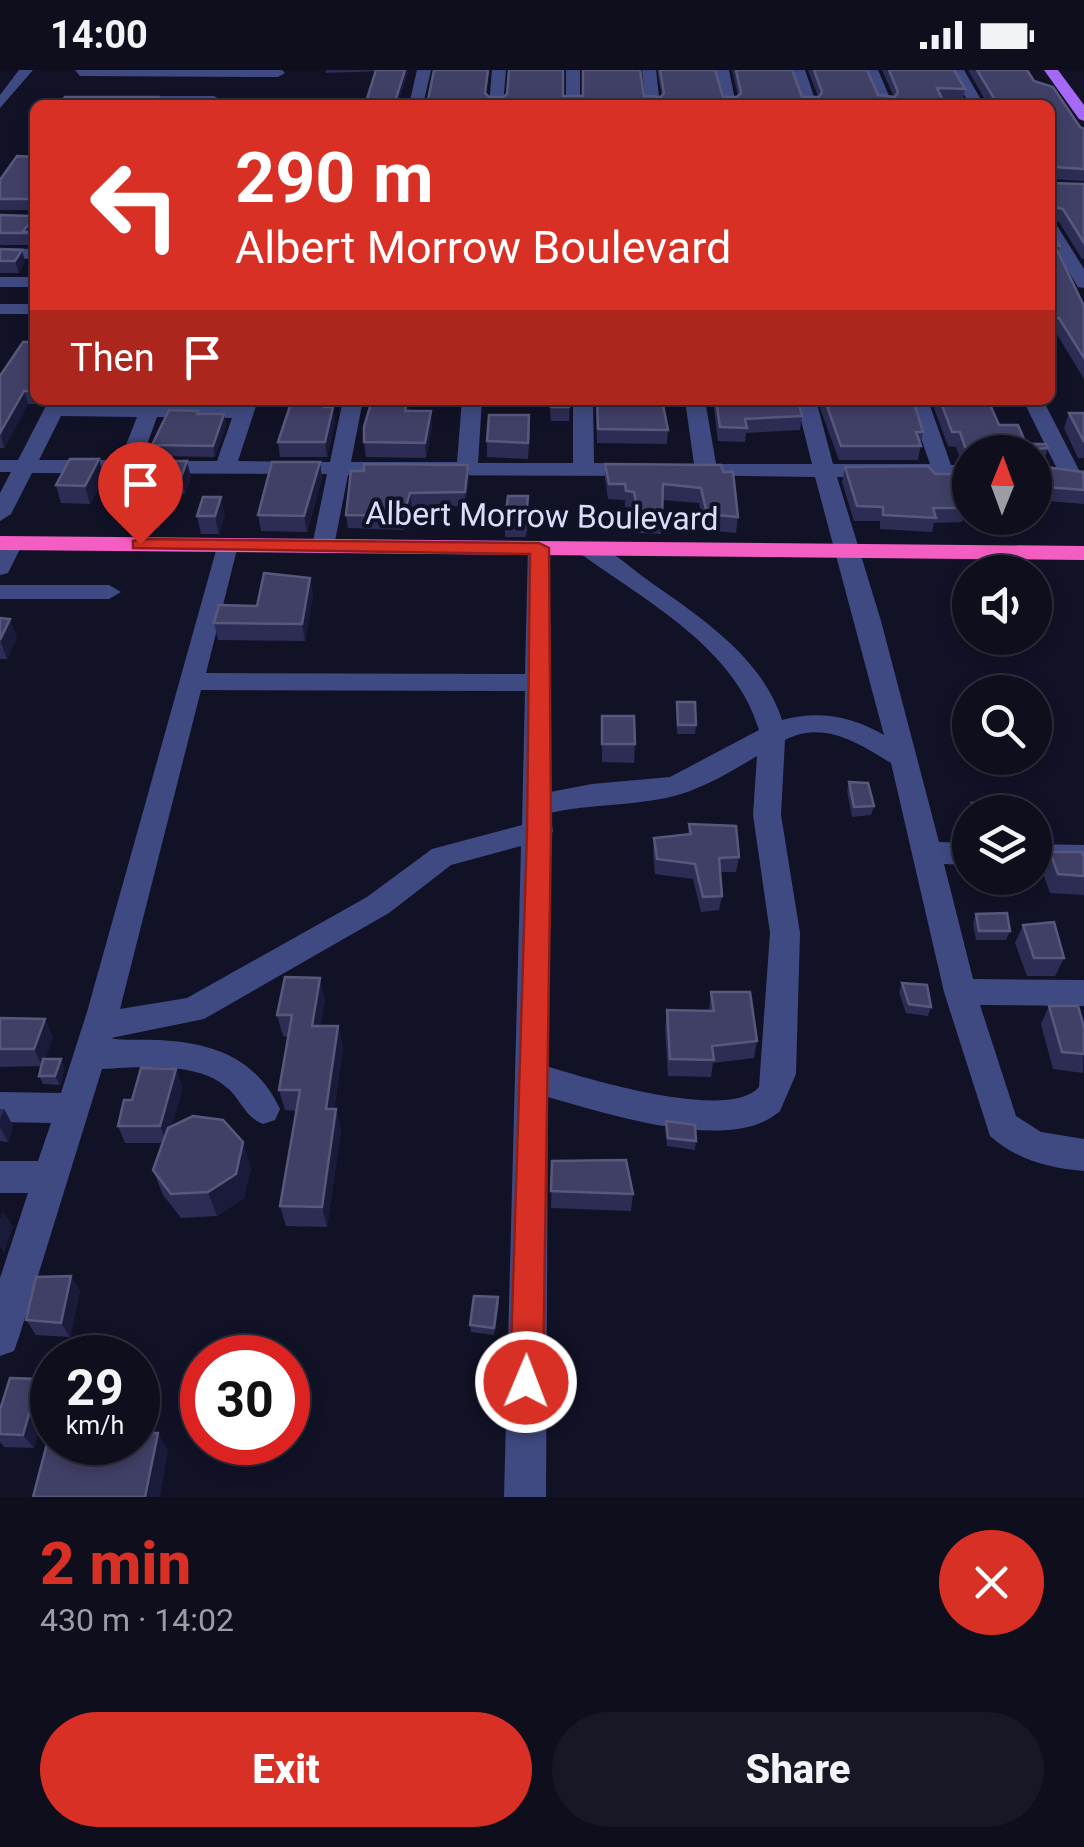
<!DOCTYPE html>
<html lang="en">
<head>
<meta charset="utf-8">
<style>
  body { margin:0; font-family:Roboto,sans-serif; background:#171726; color:#f1f3f6; height:100vh; display:flex; flex-direction:column; font-size:38px; white-space:nowrap }
  * { box-sizing:border-box; margin:0 }
  p { font-size:32px; color:#9b9ca4 }
  .icon { flex:none; width:55px; height:55px; fill:none; stroke:currentColor; stroke-width:2; stroke-linecap:round; stroke-linejoin:round }
  .map { position:relative; height:1427px; overflow:hidden }
  .panel { display:flex; flex-direction:column; background:#0e0e1d; flex:1 }
  .panel>* { flex:none }
  .top-card { position:absolute; left:30px; top:30px; width:1025px; height:305px; border-radius:15px; box-shadow:0 5px 15px #0003,0 0 0 2px #2e2e3b; background:#d93025; color:#fff; overflow:hidden }
  .needle { width:65px; rotate:1deg }
  .fabs { position:absolute; left:952px; top:365px; display:grid; gap:20px }
  .fabs a { display:grid; place-items:center; width:100px; height:100px; border-radius:50%; background:#0e0e1d; box-shadow:0 5px 15px #0003,0 0 0 2px #2e2e3b; font-size:50px }
  .speed { position:absolute; left:30px; top:1265px; display:flex; gap:20px; font-size:50px; font-weight:700; text-align:center }
  .speed>* { display:grid; place-content:center; width:130px; height:130px; border-radius:50%; background:#0e0e1d; box-shadow:0 5px 15px #0003,0 0 0 2px #2e2e3b; line-height:1 }
  .speed small { font-size:25px; font-weight:400 }
  .speed .limit { border:15px solid #d22; background:#fff; color:#111 }
  .pin { position:absolute; display:grid; place-items:center; width:85px; height:85px; color:#fff; margin:-102px -42px; border-radius:50% 50% 50% 0; rotate:-45deg; box-shadow:0 0 10px #0007 }
  .pin .icon { rotate:45deg }
  .me { position:absolute; width:110px; margin:-55px; rotate:1deg; stroke-linejoin:round; filter:drop-shadow(0 0 8px #0008) }
  .turn { display:flex; align-items:center; gap:35px; height:210px; padding:0 40px; font-size:45px }
  .turn .icon { width:130px; height:130px; stroke-width:2.5 }
  .turn b { display:block; font-size:70px; line-height:85px }
  .then { display:flex; align-items:center; height:95px; padding:0 40px; background:#0003; gap:20px; font-size:38px }
  .round { display:grid; place-items:center; flex:none; width:105px; height:105px; border-radius:52px; background:#171726 }
  .overview { display:flex; align-items:center; justify-content:space-between; height:170px; padding:0 40px }
  h1 { font-size:60px; font-weight:800; line-height:75px; color:#d93025 }
  .cta { display:flex; gap:20px; margin-top:auto; padding:20px 40px }
  .cta a { flex:1; height:115px; border-radius:60px; background:#d93025; color:#fff; font-size:40px; font-weight:800; line-height:115px; text-align:center }
  .cta a+a { background:#171726; color:#f1f3f6 }
  .status { display:flex; justify-content:space-between; align-items:center; height:70px; padding:0 50px; background:#0e0e1d; direction:ltr }
  .status svg { height:28px; fill:currentColor }
  .map>svg:first-child { display:block }
  .lines { fill:none; stroke-linecap:round; stroke-linejoin:round }
  .minor { fill:#404a82; fill-rule:evenodd }
  .major { fill:#a669f5; fill-rule:evenodd }
  .highway { fill:#f45ec2; fill-rule:evenodd }
  .wall { fill:#2d2c54 }
  .shaded-wall { fill:#1a1a3a }
  .building { fill:#403f66; stroke:#58587d; stroke-width:2.5 }
  .route { fill:#d93025; stroke:#8d1f18; stroke-width:2.5 }
  .labels { text-anchor:middle; dominant-baseline:central; stroke-width:8; stroke-linejoin:round; paint-order:stroke }
  .street-label { font-size:32px; fill:#daddfc; stroke:#121227 }
</style>
</head>
<body>
<div class="status"><b>14:00</b><svg viewBox="0 0 49 12"><path d="M0 12V9h3v3zM5 12V6h3v6zM10 12V3h3v9zM15 12V0h3v12zM26 1h20v11H26zM47 4h2v5h-2z"/></svg></div>
<div class="map">
<svg width="1084" height="1427" viewBox="0 0 1084 1427">
  <rect width="100%" height="100%" fill="#121227"/>
  <g class="lines">
    <g class="minor">
      <path d="M19,0H33L0,38V25Z"/>
      <path d="M75,0H282L285,3L278,7L80,6Z"/>
      <path d="M417,0H431L423,35H409Z"/>
      <path d="M492,0H506L503,35H489Z"/>
      <rect x="566" y="0" width="14" height="35"/>
      <path d="M642,0H656L660,35H646Z"/>
      <path d="M715,0H729L736,35H722Z"/>
      <path d="M791,0H805L817,35H803Z"/>
      <path d="M864,0H878L893,35H879Z"/>
      <path d="M950,0H964L984,35H970Z"/>
      <path d="M121,26H214L221,30L214,34L116,33L114,30Z"/>
      <path d="M1050,152L1056,154L1084,199V218L1078,217L1050,171Z"/>
      <path d="M0,178L35,179V189L0,188Z"/>
      <rect x="0" y="207" width="35" height="10"/>
      <rect x="0" y="234" width="35" height="10"/>
      <path d="M49,330H69L67,334L142,335L144,330H164L162,335L236,336L238,330H258L238,391L330,392L343,330H363L351,392H457L462,330H482L478,393H573V330H593L594,393L639,394L650,400L639,406L348,405L334,476L323,483L312,476L327,404L32,403L11,444L0,451V423L11,402H0V390H18ZM61,346L137,347L120,390H39ZM157,347L232,348L217,391H141Z"/>
      <path d="M685,330H705L716,394H812L796,330H816L833,394H930L908,330H928L951,395H970V407H837L881,551L939,772L970,773V795L944,794L973,909L1084,910V936L980,935L1016,1046L1041,1062L1084,1069V1101C1049,1098 1017,1090 990,1066L944,922L891,693C858,673 824,650 785,670L781,745L800,863L796,1004L780,1041C732,1085 604,1043 548,1027L546,1427H504L521,776L451,795L389,843L204,949L111,968C121,971 142,969 156,970C211,972 256,987 280,1039L275,1050L263,1054C244,1047 241,1028 225,1016C195,991 138,997 102,999L19,1267L14,1281L0,1286V1208L28,1123H0V1091H38L51,1053L0,1052V1022L61,1023L87,942L219,470L227,468L238,475L206,603L525,604L528,478L531,473H547L550,478V722L592,714L670,707L759,660C735,578 647,532 581,484L578,479L581,474L589,472C608,477 626,494 642,506C695,544 761,584 782,650C818,640 851,646 884,665L815,407L679,405L676,400L679,395L694,394ZM201,620L525,621L522,755L432,779L367,827L187,928L120,939ZM757,686L753,745L770,863L759,1017C729,1052 589,1009 549,997L550,767L553,761L550,743C589,734 627,736 666,728C699,721 729,703 757,686Z"/>
      <path d="M1023,330H1043L1080,402L1077,407H1061Z"/>
      <path d="M12,466L23,473L8,503L0,505V474Z"/>
      <path d="M0,515H109L121,522L109,529H0Z"/>
      <path d="M1035,774L1084,775V797L1035,796Z"/>
    </g>
    <path class="major" d="M1044,0H1058L1084,35V51L1079,49Z"/>
    <path class="highway" d="M0,466L1084,476V490L0,480Z"/>
  </g>
  <g class="wall">
    <path d="M326,0H409L326,3Z"/>
    <path d="M434,0H489L486,25L489,27H661L662,26L657,0H715L723,27L738,26L732,0H792L802,27H818L808,0H867L878,25L894,27L882,0H954L965,19L963,30L427,35Z"/>
    <path d="M968,0H1027L1034,11L1084,59V111L1050,109L1051,113L1084,114V189H1082L1059,152L1050,150V35H988Z"/>
    <path d="M158,27L160,35H60V33Z"/>
    <path d="M35,87V140H0V110Z"/>
    <path d="M35,143V162L32,166L35,175H0V145L32,146Z"/>
    <path d="M1050,159L1060,176L1058,183L1084,236V309L1055,261H1050Z"/>
    <path d="M0,179L25,192L19,203H0Z"/>
    <path d="M35,272V330H39L37,334H28L4,378H0V306Z"/>
    <path d="M372,330H411L409,341L432,356L426,388L366,387L364,372Z"/>
    <path d="M549,330H570L569,351H551Z"/>
    <path d="M596,330H662L668,360L667,374L597,373Z"/>
    <path d="M713,330H798L802,346L800,360L746,363L745,372L718,371Z"/>
    <path d="M817,330H913L923,362L918,390H839Z"/>
    <path d="M931,330H997L996,334H990L999,355L1026,374L1048,378L1044,392L1037,393V396L1084,403V434L1035,430V382H970V392L961,391L956,377L948,376Z"/>
    <path d="M329,337L335,352L327,387H280L278,372Z"/>
    <path d="M1084,341V388H1078L1064,358L1069,343H1084Z"/>
    <path d="M199,344H224L226,355L215,387L155,386L152,375Z"/>
    <path d="M530,361L528,389L487,387V371Z"/>
    <path d="M99,389L104,407L90,434L61,433L56,415Z"/>
    <path d="M142,391L191,407L185,424L163,423L156,435L136,434L131,417Z"/>
    <path d="M320,392L322,408L307,462L261,461L258,445Z"/>
    <path d="M605,394L721,395L738,447L736,463L705,460L699,433L662,430L661,464L638,463L633,438L625,437V430L608,429L605,409Z"/>
    <path d="M845,397L935,404H970V438H966L962,452L934,453L932,462L880,459V451H854L842,412Z"/>
    <path d="M351,401L469,409L465,436L412,437L404,460L348,458L346,445Z"/>
    <path d="M529,444L526,467H505V449Z"/>
    <path d="M225,445L219,464H201L197,446Z"/>
    <path d="M310,508L313,525L305,571L218,570L214,553L257,536Z"/>
    <path d="M0,548L17,567L7,589H0Z"/>
    <path d="M677,632L696,655L695,664H677Z"/>
    <path d="M602,646L635,674L634,693L602,692Z"/>
    <path d="M849,712L874,736L871,745L852,747L847,721Z"/>
    <path d="M689,754L739,787L736,802H720L722,826L719,840L701,842L693,809L655,804L653,783L654,768L688,764Z"/>
    <path d="M1050,782L1084,787V825L1050,823L1042,801Z"/>
    <path d="M976,844L1010,861L1006,870H976L973,853Z"/>
    <path d="M1023,855L1064,888L1055,906H1027L1015,873Z"/>
    <path d="M902,913L931,937L928,946L906,943L899,922Z"/>
    <path d="M711,922L757,971L754,988L713,993L711,1007L668,1006L665,958L667,940L709,941Z"/>
    <path d="M325,930L320,956H338L343,978L334,1039H336L341,1060L327,1157L286,1156L280,1136L296,1041L285,1040L279,1020L288,967L283,966L277,945Z"/>
    <path d="M1049,936L1084,957L1083,1003L1053,999L1041,954Z"/>
    <path d="M0,948L45,949L53,967L45,989L65,998L60,1015L43,1014L39,1006L41,996L0,997Z"/>
    <path d="M183,1017L171,1056L251,1097L244,1128L217,1146L181,1148L163,1125L153,1100L163,1073H125L118,1056L132,1030Z"/>
    <path d="M0,1039H4L13,1056L8,1072L0,1071Z"/>
    <path d="M666,1051L696,1071L695,1080L667,1076L665,1060Z"/>
    <path d="M552,1091L633,1124L631,1141L551,1138Z"/>
    <path d="M71,1206L80,1221L70,1267L36,1265L26,1250Z"/>
    <path d="M498,1227L499,1234L494,1265L471,1262L470,1255Z"/>
    <path d="M49,1323L34,1378L4,1377L0,1372V1340Z"/>
  </g>
  <g class="shaded-wall">
    <path d="M405,0H409L398,35H394Z"/>
    <path d="M35,147V162L32,166V163L23,161Z"/>
    <path d="M22,180L25,192L19,203L15,191Z"/>
    <path d="M24,321L28,334L4,378L0,363Z"/>
    <path d="M407,330H411L406,356L405,341Z"/>
    <path d="M333,337L335,352L327,387L325,372Z"/>
    <path d="M431,341L432,356L426,388L425,373Z"/>
    <path d="M224,344L226,355L215,387L213,376Z"/>
    <path d="M99,389L104,407L90,434L85,416Z"/>
    <path d="M187,391L191,407L185,424L181,407Z"/>
    <path d="M320,392L322,408L307,462L304,446Z"/>
    <path d="M468,395L469,409L465,436V422Z"/>
    <path d="M159,407L163,423L156,435L152,418Z"/>
    <path d="M410,423L412,437L404,460L403,446Z"/>
    <path d="M221,427L225,445L219,464L215,446Z"/>
    <path d="M310,508L313,525L305,571L302,554Z"/>
    <path d="M10,549L17,567L7,589L0,570Z"/>
    <path d="M320,908L325,930L316,977L312,956Z"/>
    <path d="M45,949L53,967L42,996L34,979Z"/>
    <path d="M338,956L343,978L331,1060L326,1039Z"/>
    <path d="M61,989L65,998L60,1015L55,1006Z"/>
    <path d="M176,999L183,1017L167,1073L160,1056Z"/>
    <path d="M4,1039L13,1056L8,1072L0,1057V1050Z"/>
    <path d="M336,1039L341,1060L327,1157L322,1137Z"/>
    <path d="M243,1072L251,1097L244,1128L217,1146L208,1122Z"/>
    <path d="M3,1141L13,1157L4,1183L0,1176V1149Z"/>
    <path d="M71,1206L80,1221L70,1267L61,1253Z"/>
    <path d="M39,1309L49,1323L34,1378L23,1365Z"/>
    <path d="M138,1326L144,1338L138,1370Z"/>
    <path d="M158,1363L168,1380L160,1427H145Z"/>
  </g>
  <g class="building">
    <path d="M376,0H405L394,35H365Z"/>
    <path d="M434,0H488L485,23L489,27H503L507,24L509,0H563V26H583V0H640L644,26L661,27L664,23L660,0H715L723,27H737L741,23L736,0H792L802,27H819L822,22L814,0H867L878,25L895,27L898,22L889,0H954L965,19L937,18L945,35H427Z"/>
    <path d="M977,0H1027L1034,11L1053,17L1080,57L1084,59V99L1054,97L1050,100V35H998Z"/>
    <path d="M65,27H158L155,33L82,35L83,33H60Z"/>
    <path d="M17,86L35,87V140L32,129H0V110Z"/>
    <path d="M1050,106L1051,113L1084,114V173L1063,139L1051,136L1050,155Z"/>
    <path d="M35,143V147L23,161L32,163H0V145L32,146Z"/>
    <path d="M1050,159L1060,176H1055L1084,236V288L1059,248H1050Z"/>
    <path d="M0,179L22,180L15,191H0Z"/>
    <path d="M23,272H35V317L33,321H24L0,363V306Z"/>
    <path d="M292,330H325L324,337H333L325,372H278Z"/>
    <path d="M372,330H407L405,341H431L425,373L364,372V357Z"/>
    <path d="M550,330H570L569,337H551Z"/>
    <path d="M597,330H662L668,360L598,359Z"/>
    <path d="M716,330H798L802,346L745,349L747,358L720,357Z"/>
    <path d="M825,330H913L923,362H916L921,376H841Z"/>
    <path d="M940,330H988L999,355H1018L1026,374H1046L1048,378L1037,379V396L1083,402L1084,420L1035,416V382H977L976,378L965,377L960,362H952Z"/>
    <path d="M169,340L198,341L197,344H224L213,376L152,375Z"/>
    <path d="M1069,343H1084V372Z"/>
    <path d="M489,345H529L528,373L487,371Z"/>
    <path d="M70,389H99L85,416L56,415Z"/>
    <path d="M142,391H187L181,407H159L152,418L131,417Z"/>
    <path d="M272,392H320L304,446L258,445Z"/>
    <path d="M364,394L468,395L465,422L410,423L403,446L346,445L351,401H364Z"/>
    <path d="M605,394L721,395L723,402H733L738,447L707,444L701,418L663,414L662,448H639L634,422L626,421L625,414H609Z"/>
    <path d="M928,396L935,404H970V423H961L966,438H933L936,448L883,445V437L857,436L845,397Z"/>
    <path d="M508,426H528L526,449H505Z"/>
    <path d="M203,427H221L215,446H197Z"/>
    <path d="M264,503L310,508L302,554L214,553L219,535L257,536Z"/>
    <path d="M0,548L10,549L0,570Z"/>
    <path d="M677,632H695L696,655H678Z"/>
    <path d="M602,646H634L635,674H602Z"/>
    <path d="M849,712L868,713L874,736L854,737Z"/>
    <path d="M972,733L991,734L993,742H975Z"/>
    <path d="M689,754L736,756L739,787L719,788L722,826L703,827L695,794L657,789L654,768L691,764Z"/>
    <path d="M1050,782H1082L1084,787V806L1058,804Z"/>
    <path d="M1007,843L1010,861H979L976,844Z"/>
    <path d="M1054,852L1064,888H1034L1023,855Z"/>
    <path d="M285,907L320,908L312,956H338L326,1039H336L322,1137L280,1136L300,1020H279L292,945H277Z"/>
    <path d="M902,913L927,915L931,937L909,934Z"/>
    <path d="M711,922H750L757,971L712,976L714,990L670,989L667,940L714,941Z"/>
    <path d="M1049,936H1078L1084,957V984L1062,982Z"/>
    <path d="M0,948L45,949L34,979H0Z"/>
    <path d="M43,989H61L55,1006H39Z"/>
    <path d="M141,998L176,999L160,1056H118L124,1030H132Z"/>
    <path d="M193,1046L223,1050L243,1072L236,1104L208,1122L171,1124L153,1100L168,1058Z"/>
    <path d="M666,1051L695,1055L696,1071L668,1068Z"/>
    <path d="M626,1090L633,1124L551,1121L552,1091Z"/>
    <path d="M71,1206L61,1253L26,1250L36,1207Z"/>
    <path d="M474,1226L498,1227L494,1258L470,1255Z"/>
    <path d="M10,1308L39,1309L23,1365L0,1364V1340Z"/>
    <path d="M138,1363H158L145,1427H33L48,1370L52,1371V1372H138Z"/>
  </g>
  <path class="route" d="M140,469L539,473L549,478L551,761L543,1312L538,1324L526,1329L515,1324L510,1312L527,761L530,484L133,478V471Z"/>
  <g class="labels">
    <g class="street-label">
      <text transform="translate(542 446) rotate(1)">Albert Morrow Boulevard</text>
    </g>
  </g>
</svg>
<div class="fabs">
<a><svg class="needle" viewBox="-14 -14 28 28"><path d="M0-13l5 13h-10z" fill="#e53935"/><path d="M0 13l5-13h-10z" fill="#9b9ca4"/></svg></a>
<a><svg class="icon" aria-label="sound" viewBox="0 0 24 24"><path d="M4 9h4l5-4v14l-5-4H4zM17 9q2 3 0 6"/></svg></a>
<a><svg class="icon" aria-label="search" viewBox="0 0 24 24"><circle cx="10" cy="10" r="6"/><path d="M15 15l6 6"/></svg></a>
<a><svg class="icon" aria-label="layers" viewBox="0 0 24 24"><path d="M12 4l9 5-9 5-9-5zM3 14l9 5 9-5"/></svg></a>
</div>
<div class="speed"><div>29<small>km/h</small></div><div class="limit">30</div></div>
<div class="pin" style="left:140px;top:474px;background:#d93025"><svg class="icon" aria-label="arrive" viewBox="0 0 24 24"><path d="M6 21V4h12l-3 4 3 4H6"/></svg></div>
<svg class="me" style="left:526px;top:1312px" viewBox="-20 -20 40 40"><circle r="17" fill="#d93025" stroke="#fff" stroke-width="3"/><path d="M0-11L8 9 0 5-8 9z" fill="#fff"/></svg>
<div class="top-card">
<div class="turn"><svg class="icon" aria-label="left" viewBox="0 0 24 24"><path d="M17 20v-9H6M10 6l-5 5 5 5"/></svg><div><b>290 m</b>Albert Morrow Boulevard</div></div>
<div class="then">Then<svg class="icon" aria-label="arrive" viewBox="0 0 24 24"><path d="M6 21V4h12l-3 4 3 4H6"/></svg></div>
</div>
</div>
<section class="panel">
<div class="overview"><div><h1>2 min</h1><p>430 m · 14:02</p></div><a class="round" style="background:#d93025;color:#fff"><svg class="icon" aria-label="close" viewBox="0 0 24 24"><path d="M6 6l12 12M18 6L6 18"/></svg></a></div>
<div class="cta"><a>Exit</a><a>Share</a></div>
</section>
</body>
</html>
